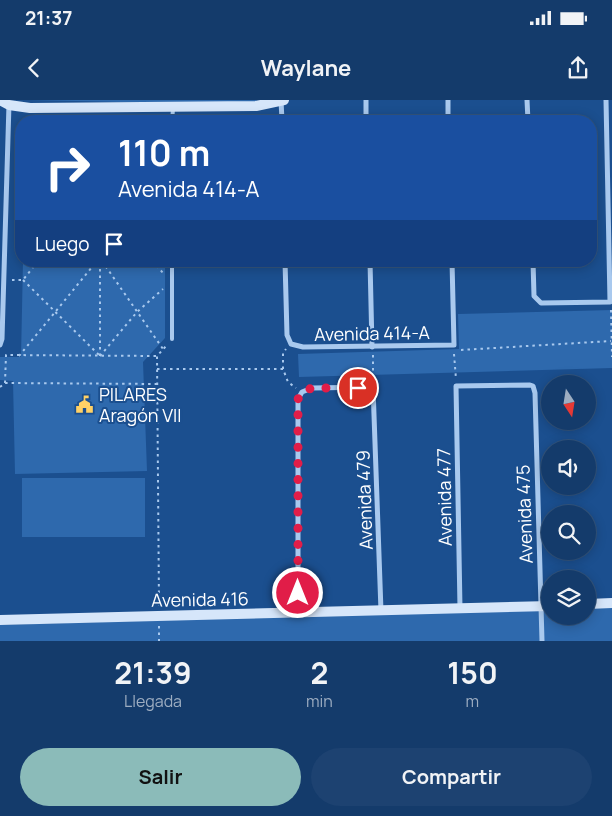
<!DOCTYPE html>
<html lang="es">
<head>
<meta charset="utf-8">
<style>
  body { margin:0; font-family:Manrope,sans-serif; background:#1d4271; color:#f1f3f6; height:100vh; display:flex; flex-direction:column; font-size:19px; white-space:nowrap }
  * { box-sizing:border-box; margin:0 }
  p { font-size:16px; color:#9dadc1 }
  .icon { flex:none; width:28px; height:28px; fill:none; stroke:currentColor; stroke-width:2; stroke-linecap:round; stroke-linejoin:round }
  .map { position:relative; height:541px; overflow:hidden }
  .drawer { display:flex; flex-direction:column; background:#143b6b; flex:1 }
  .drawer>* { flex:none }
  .guide { position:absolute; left:15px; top:15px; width:582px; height:152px; border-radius:20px; box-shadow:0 2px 12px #0003,0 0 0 1px #33557e; background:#1a4fa0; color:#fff; overflow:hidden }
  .needle { width:32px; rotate:168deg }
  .buttons { position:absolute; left:541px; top:275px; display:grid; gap:10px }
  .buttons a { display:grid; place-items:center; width:55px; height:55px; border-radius:50%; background:#143b6b; box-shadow:0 2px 12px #0003,0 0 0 1px #33557e; font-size:25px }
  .pin { position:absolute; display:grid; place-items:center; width:42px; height:42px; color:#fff; margin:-21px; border:2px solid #fff; border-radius:50%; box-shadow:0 1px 5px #0007 }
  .me { position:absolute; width:55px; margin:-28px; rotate:0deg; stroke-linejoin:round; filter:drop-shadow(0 0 4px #0008) }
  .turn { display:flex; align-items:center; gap:18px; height:105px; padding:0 20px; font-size:22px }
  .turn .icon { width:65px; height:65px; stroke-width:2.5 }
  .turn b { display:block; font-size:35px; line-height:42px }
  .then { display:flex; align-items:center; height:48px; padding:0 20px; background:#0003; gap:10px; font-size:19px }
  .eta { display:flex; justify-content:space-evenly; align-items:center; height:85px; text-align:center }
  .eta b { font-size:30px; font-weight:700; line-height:35px }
  .button { display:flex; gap:10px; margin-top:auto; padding:10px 20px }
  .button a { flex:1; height:58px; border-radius:30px; background:#8bbbb9; color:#111; font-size:20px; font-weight:700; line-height:58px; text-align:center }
  .button a+a { background:#1d4271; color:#f1f3f6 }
  .status { display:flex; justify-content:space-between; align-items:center; height:35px; padding:0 25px; background:#143b6b; direction:ltr }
  .status svg { height:14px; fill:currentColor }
  header { display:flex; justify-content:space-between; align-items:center; height:65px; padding:0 20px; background:#143b6b; font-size:22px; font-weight:700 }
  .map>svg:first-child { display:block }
  .green { fill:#2e69ad }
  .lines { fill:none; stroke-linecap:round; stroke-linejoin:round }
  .path { stroke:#a9c9ee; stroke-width:2; stroke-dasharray:2.5 4; stroke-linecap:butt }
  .lane { stroke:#a9c9ee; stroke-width:4 }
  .street { stroke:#a9c9ee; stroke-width:5 }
  .secondary { stroke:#d6e6fa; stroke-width:10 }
  .route { stroke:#e11d48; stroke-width:9; stroke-dasharray:0 16.2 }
  .labels { text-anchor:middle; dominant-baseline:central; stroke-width:4; stroke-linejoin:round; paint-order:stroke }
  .street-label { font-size:18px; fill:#fff; stroke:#1b4f8f }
  .poi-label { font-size:18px; fill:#fff; stroke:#1b4f8f; text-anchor:start }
</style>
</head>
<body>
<div class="status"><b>21:37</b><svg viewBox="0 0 49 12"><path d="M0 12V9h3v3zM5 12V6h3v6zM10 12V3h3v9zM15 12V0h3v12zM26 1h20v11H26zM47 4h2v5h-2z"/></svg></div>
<header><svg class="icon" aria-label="back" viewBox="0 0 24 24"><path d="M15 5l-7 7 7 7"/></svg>Waylane<svg class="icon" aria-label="share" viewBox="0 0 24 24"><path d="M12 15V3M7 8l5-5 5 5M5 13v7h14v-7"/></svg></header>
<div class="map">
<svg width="612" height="541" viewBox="0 0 612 541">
  <rect width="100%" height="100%" fill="#1b4f8f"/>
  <g class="green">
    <path d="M30,0H256L255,5Z"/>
    <path d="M23,161H165V238L143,262L147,371L15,374L13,281L0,280V257H21Z"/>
    <path d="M612,210V268L299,277L298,254L459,249L458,214Z"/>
    <rect x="22" y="378" width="123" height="59"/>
    <path d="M612,507V541H0V525L550,509V516H588V508Z"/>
  </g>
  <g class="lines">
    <g class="path">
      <path d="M102,161L163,249"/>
      <path d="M152,161L164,174"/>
      <path d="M12,180H23L38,161"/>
      <path d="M23,180L100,256"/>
      <path d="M611,210L612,257"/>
      <path d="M461,250L611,241"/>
      <path d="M454,254L456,279"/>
      <path d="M373,255V278"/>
      <path d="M19,256L97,161"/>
      <path d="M100,256L137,212L163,189"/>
      <path d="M100,256V161"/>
      <path d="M157,269H283L288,282L296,288"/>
      <path d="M283,269V253L286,249"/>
      <path d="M5,283L6,255L157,256"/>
      <path d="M0,287L5,283L157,284"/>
      <path d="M159,506L157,256L167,245"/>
      <path d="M159,526V541"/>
    </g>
    <g class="lane">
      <path d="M172,21L173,9"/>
      <path d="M172,239V161"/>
    </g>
    <g class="street">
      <path d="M281,0L282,21"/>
      <path d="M366,0V21"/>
      <path d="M448,0V21"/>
      <path d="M527,0L528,21"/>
      <path d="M285,161L287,235L291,244L303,247L454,245L452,161"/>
      <path d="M370,161L372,247"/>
      <path d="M533,161L534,196L541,203L610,202L606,0"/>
      <path d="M0,245L2,239L9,4"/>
      <path d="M460,508L456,286L530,285L533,286L535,293L542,541"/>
      <path d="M298,512V299L302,292L312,288L373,287L381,511"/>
    </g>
    <g class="secondary">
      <path d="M0,0L9,5L30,8L256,6L284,0"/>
      <path d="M588,504L612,503"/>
      <path d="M0,520L550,506"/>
    </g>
  </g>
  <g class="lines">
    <path class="route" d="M298,493V299L302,292L312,288H358"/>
  </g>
  <defs>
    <symbol id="civic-bare" viewBox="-9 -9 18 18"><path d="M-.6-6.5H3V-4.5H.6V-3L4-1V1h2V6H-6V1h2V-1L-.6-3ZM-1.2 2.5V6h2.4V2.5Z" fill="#ffd166" stroke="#1b4f8f" stroke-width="2.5" paint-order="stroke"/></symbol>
  </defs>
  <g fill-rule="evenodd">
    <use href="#civic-bare" x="72" y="292" width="25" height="25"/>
  </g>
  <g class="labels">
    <g class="street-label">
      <text transform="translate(372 233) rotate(-1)">Avenida 414-A</text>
      <text transform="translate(444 397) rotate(-91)">Avenida 477</text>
      <text transform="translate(364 400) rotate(-92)">Avenida 479</text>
      <text transform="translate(524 414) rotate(-92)">Avenida 475</text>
      <text transform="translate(200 499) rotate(-1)">Avenida 416</text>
    </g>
    <g class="poi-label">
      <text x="99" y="294">PILARES<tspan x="99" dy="21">Aragón VII</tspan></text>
    </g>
  </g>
</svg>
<div class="buttons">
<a><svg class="needle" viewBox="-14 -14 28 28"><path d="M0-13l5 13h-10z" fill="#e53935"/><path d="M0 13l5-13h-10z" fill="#9dadc1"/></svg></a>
<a><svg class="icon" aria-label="sound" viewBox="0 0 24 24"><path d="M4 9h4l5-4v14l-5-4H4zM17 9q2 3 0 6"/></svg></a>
<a><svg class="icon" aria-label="search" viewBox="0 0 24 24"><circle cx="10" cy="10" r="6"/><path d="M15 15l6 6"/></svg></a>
<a><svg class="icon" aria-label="layers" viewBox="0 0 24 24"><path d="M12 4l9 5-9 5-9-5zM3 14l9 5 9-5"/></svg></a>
</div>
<div class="pin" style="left:358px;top:288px;background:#d93025"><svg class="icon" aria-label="arrive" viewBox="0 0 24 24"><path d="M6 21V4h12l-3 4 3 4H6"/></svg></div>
<svg class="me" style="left:298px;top:493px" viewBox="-20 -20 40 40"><circle r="17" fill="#e11d48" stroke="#fff" stroke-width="3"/><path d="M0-11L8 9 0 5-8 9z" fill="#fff"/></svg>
<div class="guide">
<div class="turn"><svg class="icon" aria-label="right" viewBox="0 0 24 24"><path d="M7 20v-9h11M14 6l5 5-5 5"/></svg><div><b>110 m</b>Avenida 414-A</div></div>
<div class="then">Luego<svg class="icon" aria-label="arrive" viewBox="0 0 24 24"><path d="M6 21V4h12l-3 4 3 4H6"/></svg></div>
</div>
</div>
<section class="drawer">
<div class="eta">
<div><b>21:39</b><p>Llegada</p></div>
<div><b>2</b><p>min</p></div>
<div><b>150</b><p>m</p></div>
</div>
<div class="button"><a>Salir</a><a>Compartir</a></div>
</section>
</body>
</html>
